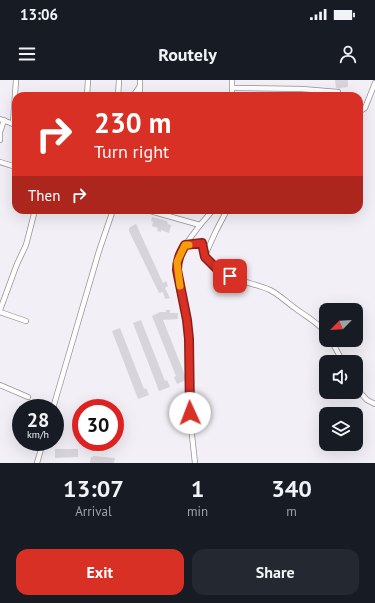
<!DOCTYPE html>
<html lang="en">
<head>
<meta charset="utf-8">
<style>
  body { margin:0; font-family:"PT Sans",sans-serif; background:#242831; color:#f1f3f6; height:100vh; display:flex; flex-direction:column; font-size:15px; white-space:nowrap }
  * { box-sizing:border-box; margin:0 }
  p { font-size:13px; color:#9ea1a6 }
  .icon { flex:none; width:22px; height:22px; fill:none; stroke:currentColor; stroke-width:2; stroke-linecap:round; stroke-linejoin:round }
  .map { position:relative; height:383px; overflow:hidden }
  .side { display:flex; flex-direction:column; background:#171b24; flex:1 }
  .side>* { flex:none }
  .top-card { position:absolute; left:12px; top:12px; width:351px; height:122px; border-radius:12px; box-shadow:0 4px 16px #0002; background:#d93025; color:#fff; overflow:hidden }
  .needle { width:26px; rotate:245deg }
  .buttons { position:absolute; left:319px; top:223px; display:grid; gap:8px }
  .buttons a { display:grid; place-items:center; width:44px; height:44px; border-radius:8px; background:#171b24; box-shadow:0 4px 16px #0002; font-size:20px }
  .speed { position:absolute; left:12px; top:319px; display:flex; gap:8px; font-size:20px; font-weight:700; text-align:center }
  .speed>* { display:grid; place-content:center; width:52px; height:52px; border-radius:50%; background:#171b24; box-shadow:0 4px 16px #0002; line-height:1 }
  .speed small { font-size:10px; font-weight:400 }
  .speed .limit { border:6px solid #d22; background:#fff; color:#111 }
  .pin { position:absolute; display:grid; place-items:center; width:34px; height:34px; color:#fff; margin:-17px; border-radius:8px; box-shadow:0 2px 6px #0006 }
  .me { position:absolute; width:44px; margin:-22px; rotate:358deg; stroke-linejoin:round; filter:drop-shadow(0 0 3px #0008) }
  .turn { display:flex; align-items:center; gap:14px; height:84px; padding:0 16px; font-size:18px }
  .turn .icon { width:52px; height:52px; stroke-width:2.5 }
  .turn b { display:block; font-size:28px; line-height:34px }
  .then { display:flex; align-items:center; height:38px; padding:0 16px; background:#0003; gap:8px; font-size:15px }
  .eta { display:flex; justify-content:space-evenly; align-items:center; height:68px; text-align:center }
  .eta b { font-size:24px; font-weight:700; line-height:28px }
  .primary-button { display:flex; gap:8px; margin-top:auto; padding:8px 16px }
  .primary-button a { flex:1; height:46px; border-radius:12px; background:#d93025; color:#fff; font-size:16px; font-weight:700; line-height:46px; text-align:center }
  .primary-button a+a { background:#242831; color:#f1f3f6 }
  .status { display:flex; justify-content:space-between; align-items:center; height:28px; padding:0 20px; background:#171b24; direction:ltr }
  .status svg { height:11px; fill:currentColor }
  header { display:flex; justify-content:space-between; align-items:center; height:52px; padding:0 16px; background:#171b24; font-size:18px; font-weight:700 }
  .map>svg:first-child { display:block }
  .building { fill:#d8d4db }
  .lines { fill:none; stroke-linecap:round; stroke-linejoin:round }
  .minor-casing { stroke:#959299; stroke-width:6 }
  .minor { stroke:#fff; stroke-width:4.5 }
  .route-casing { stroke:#8d1f18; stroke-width:10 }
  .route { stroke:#d93025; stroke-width:7 }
  .slow { stroke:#f59e0b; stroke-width:7 }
</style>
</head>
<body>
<div class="status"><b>13:06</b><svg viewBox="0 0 49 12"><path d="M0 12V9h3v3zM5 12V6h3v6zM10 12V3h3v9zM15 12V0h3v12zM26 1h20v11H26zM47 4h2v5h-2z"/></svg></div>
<header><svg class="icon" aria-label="menu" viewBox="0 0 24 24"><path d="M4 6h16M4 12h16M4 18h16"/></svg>Routely<svg class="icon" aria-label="person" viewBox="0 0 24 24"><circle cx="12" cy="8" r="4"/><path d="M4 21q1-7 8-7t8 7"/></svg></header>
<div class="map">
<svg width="375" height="383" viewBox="0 0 375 383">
  <rect width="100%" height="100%" fill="#f2eff6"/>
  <g class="building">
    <path d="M335,0H348V7L340,8V9L336,8Z"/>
    <path d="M152,137L167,141L168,144L171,145L169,153L161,150V152L157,151L158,148L152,146L153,142L151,141Z"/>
    <path d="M136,144L163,203L166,201L168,206L165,208L170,218L165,219L163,212L159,213L129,151V148Z"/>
    <path d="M166,230H170V233H178V239L163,240L186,298V300L177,304L174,297L176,296L152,236L160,232H166Z"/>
    <path d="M141,240L165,301L167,300L170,307L159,311L133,243Z"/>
    <path d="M120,248L144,309L146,308L149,315L138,319L112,251Z"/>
    <path d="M55,369H78V377L55,378Z"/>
    <path d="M93,376L115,378L114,383H90L91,377H93Z"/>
  </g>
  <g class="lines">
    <defs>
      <g id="minor">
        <path d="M232,0V16"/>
        <path d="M232,8L302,9L338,12"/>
        <path d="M87,16L88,0"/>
        <path d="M118,16L119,0"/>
        <path d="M133,16L140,6"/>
        <path d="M140,16V0"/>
        <path d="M359,30H362L365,28L375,3"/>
        <path d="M0,39L16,45"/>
        <path d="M13,44L16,0"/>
        <path d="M0,60V52L4,40"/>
        <path d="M0,82L16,87"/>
        <path d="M147,130L200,145"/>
        <path d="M185,165L202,163C203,167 203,174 206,177C219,199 249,201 270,210C280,215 286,222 295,228C305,236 318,242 326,253"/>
        <path d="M205,175L216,151L227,130"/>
        <path d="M0,230L17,184L26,165L35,130"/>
        <path d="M0,232L26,241"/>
        <path d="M331,260L343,282"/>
        <path d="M0,305L28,317"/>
        <path d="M356,308L367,320L375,324"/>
        <path d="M53,328L99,171L113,130"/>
        <path d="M37,383L43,362"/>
        <path d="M195,383L191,346L189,259L177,183L185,165L200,145L213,130"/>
      </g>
    </defs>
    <use href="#minor" class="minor-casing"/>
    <use href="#minor" class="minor"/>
  </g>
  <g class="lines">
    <defs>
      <path id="route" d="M190,333L189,259L187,240L177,190C177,180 180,174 185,165L202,163L205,177L218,190L230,196"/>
    </defs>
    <use href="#route" class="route-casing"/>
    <use href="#route" class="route"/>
    <path class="slow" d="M180,206L177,182L185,165H189"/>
  </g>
</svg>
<div class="buttons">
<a><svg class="needle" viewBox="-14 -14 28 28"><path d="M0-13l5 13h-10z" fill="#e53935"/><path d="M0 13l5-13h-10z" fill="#9ea1a6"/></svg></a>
<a><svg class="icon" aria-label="sound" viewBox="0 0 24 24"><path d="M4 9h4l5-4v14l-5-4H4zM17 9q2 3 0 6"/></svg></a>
<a><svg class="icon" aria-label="layers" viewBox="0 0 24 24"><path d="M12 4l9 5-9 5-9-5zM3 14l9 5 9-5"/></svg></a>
</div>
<div class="speed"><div>28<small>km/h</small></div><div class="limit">30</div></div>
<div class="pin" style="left:230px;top:196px;background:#d93025"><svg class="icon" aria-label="arrive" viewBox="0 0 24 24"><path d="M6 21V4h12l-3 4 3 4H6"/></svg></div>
<svg class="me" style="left:190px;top:333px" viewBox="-20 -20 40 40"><circle r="19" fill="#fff"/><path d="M0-13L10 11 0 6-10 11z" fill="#d93025"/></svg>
<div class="top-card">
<div class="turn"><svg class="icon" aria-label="right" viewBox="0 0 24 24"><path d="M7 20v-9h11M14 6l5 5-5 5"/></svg><div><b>230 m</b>Turn right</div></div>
<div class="then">Then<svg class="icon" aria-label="right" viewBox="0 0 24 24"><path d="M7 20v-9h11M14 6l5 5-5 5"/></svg></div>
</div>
</div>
<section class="side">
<div class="eta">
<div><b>13:07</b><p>Arrival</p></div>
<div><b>1</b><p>min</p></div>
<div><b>340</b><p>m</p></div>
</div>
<div class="primary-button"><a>Exit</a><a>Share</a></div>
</section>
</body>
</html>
